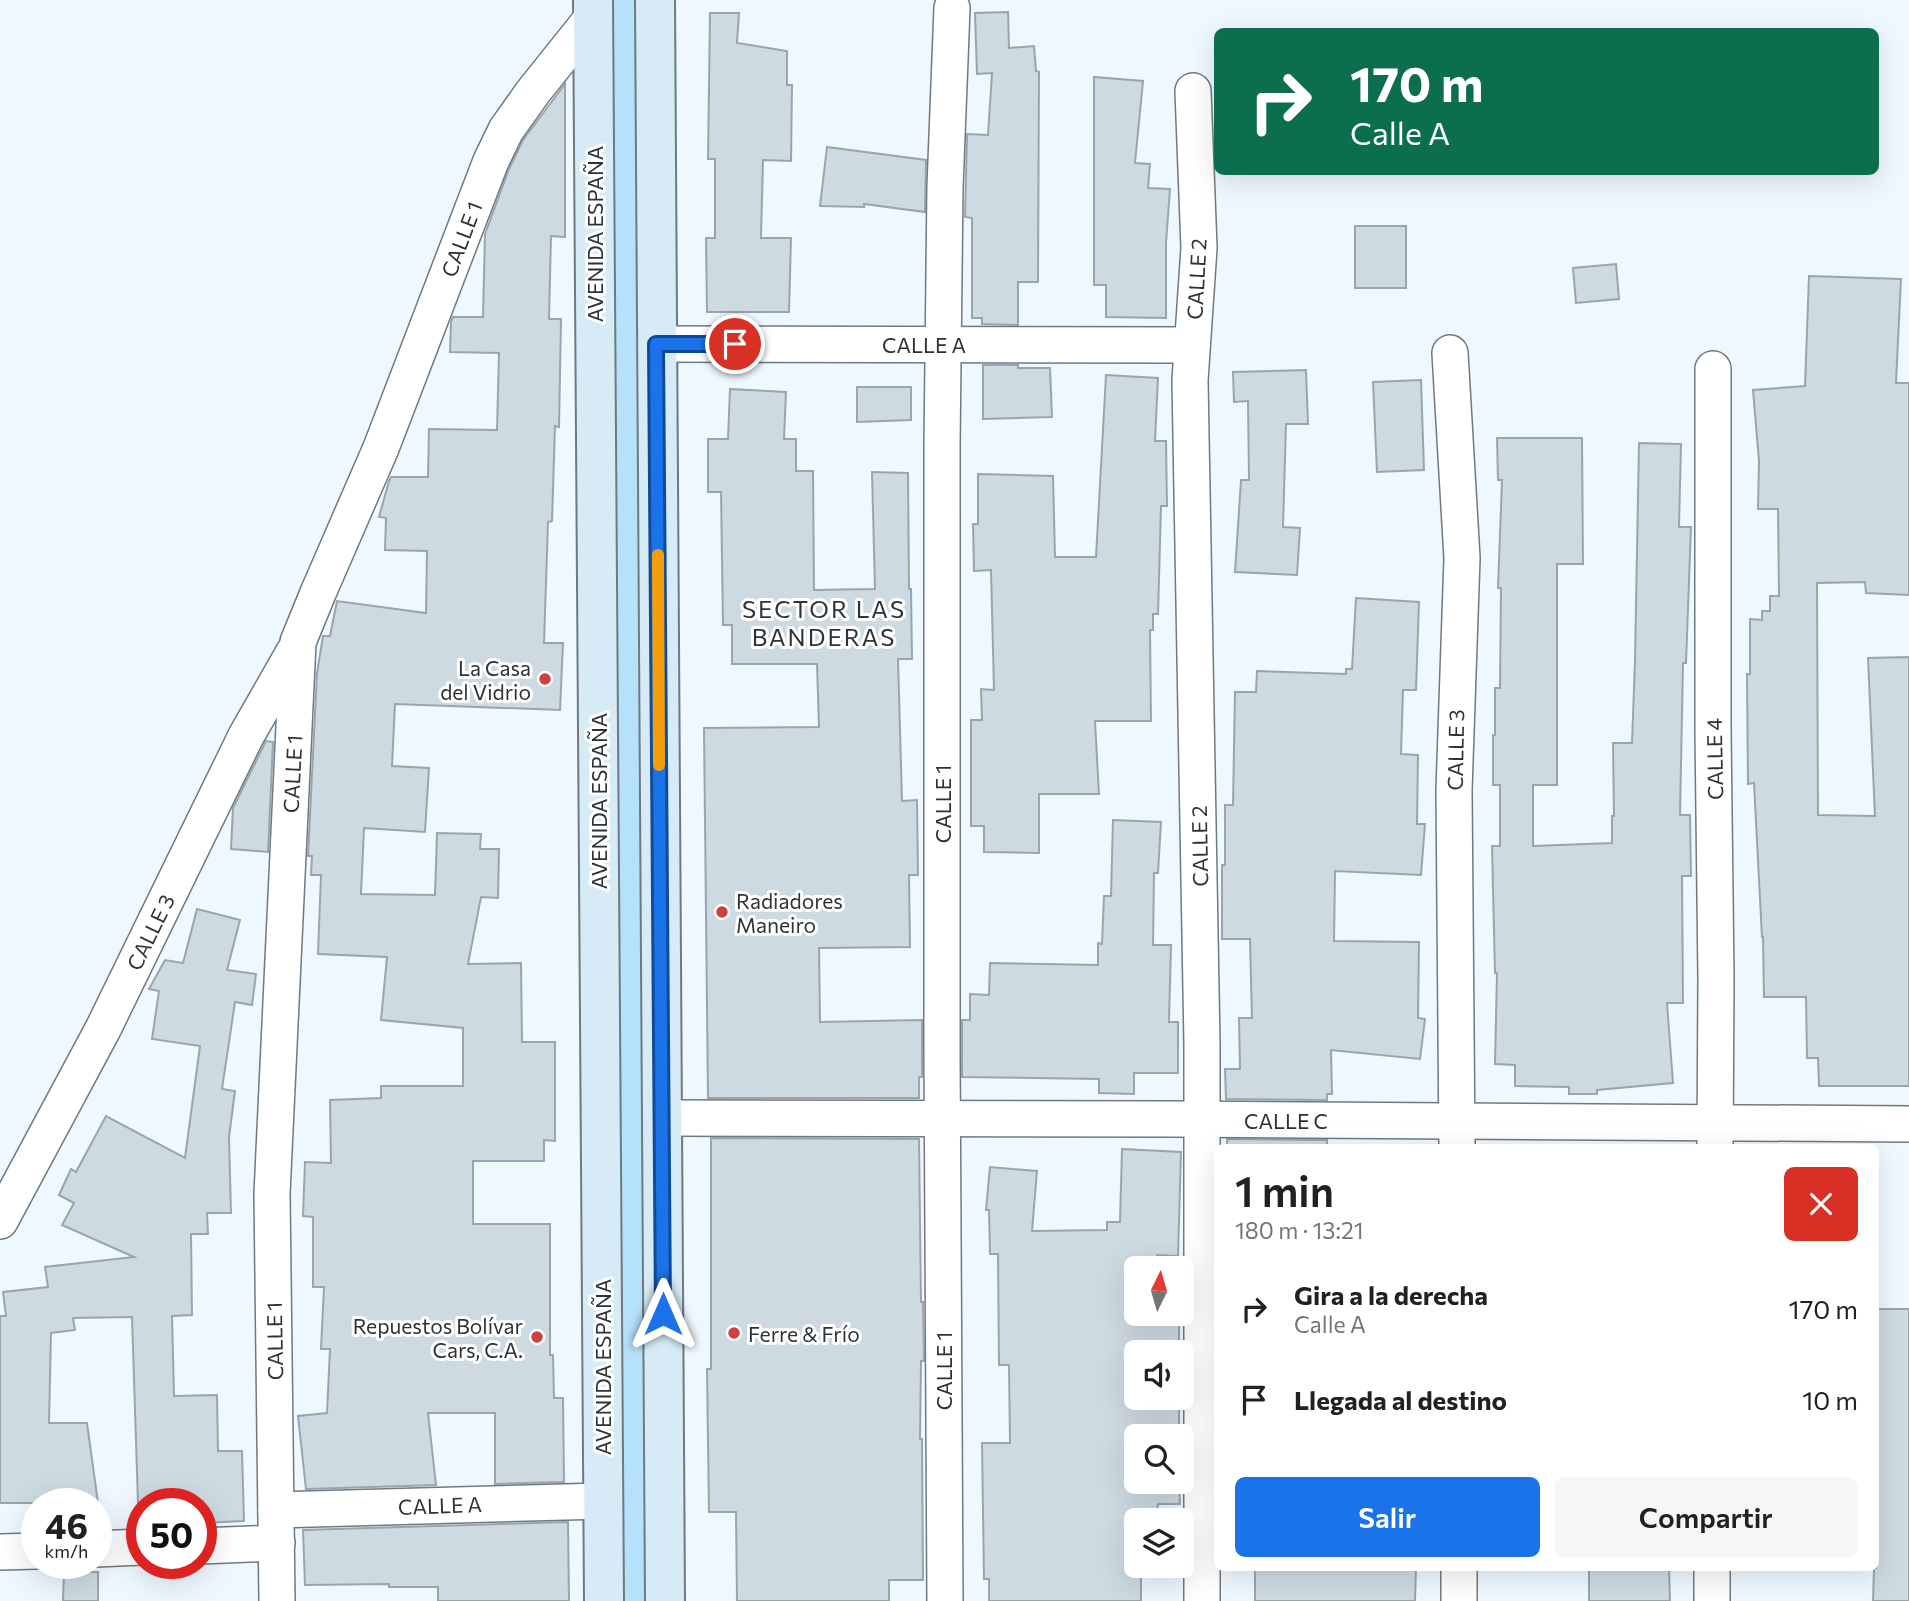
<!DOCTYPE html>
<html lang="es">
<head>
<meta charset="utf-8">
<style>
  body { margin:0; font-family:Commissioner,sans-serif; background:#f6f6f6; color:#202124; height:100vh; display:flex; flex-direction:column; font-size:26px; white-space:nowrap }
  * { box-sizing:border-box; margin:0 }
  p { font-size:23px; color:#757577 }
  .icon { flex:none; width:38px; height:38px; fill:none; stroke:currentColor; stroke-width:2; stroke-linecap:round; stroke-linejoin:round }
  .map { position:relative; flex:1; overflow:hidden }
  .drawer { position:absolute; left:1214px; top:1144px; width:665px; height:427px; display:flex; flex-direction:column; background:#fff; border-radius:10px; box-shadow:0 7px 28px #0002 }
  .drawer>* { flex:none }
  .guide { position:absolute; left:1214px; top:28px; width:665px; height:147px; border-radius:10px; box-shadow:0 7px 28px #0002; background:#0b6e4f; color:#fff; overflow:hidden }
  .needle { width:46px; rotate:5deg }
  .fabs { position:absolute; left:1124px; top:1256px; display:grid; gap:14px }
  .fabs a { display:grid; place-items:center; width:70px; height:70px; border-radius:10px; background:#fff; box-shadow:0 7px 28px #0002; font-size:35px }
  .speed { position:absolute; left:21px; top:1488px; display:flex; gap:14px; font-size:35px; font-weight:700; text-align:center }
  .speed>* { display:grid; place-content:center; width:91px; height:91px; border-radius:50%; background:#fff; box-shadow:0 7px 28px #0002; line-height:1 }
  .speed small { font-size:18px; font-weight:400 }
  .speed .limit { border:10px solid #d22; background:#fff; color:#111 }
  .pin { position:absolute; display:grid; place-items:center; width:60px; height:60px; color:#fff; margin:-30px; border:4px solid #fff; border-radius:50%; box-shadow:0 2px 7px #0007 }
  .me { position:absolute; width:77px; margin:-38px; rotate:0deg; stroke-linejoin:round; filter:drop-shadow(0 0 5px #0008) }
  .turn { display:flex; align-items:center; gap:24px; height:147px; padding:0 21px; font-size:32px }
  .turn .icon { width:91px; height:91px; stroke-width:2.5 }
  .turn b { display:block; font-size:49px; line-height:60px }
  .round { display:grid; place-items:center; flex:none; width:74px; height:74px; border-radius:10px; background:#f6f6f6 }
  .headline { display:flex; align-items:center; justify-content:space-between; height:119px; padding:0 21px }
  h1 { font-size:42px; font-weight:600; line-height:52px }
  .action { display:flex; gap:14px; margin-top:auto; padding:14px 21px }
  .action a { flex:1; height:80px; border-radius:10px; background:#1a73e8; color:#fff; font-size:28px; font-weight:600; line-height:80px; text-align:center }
  .action a+a { background:#f6f6f6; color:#202124 }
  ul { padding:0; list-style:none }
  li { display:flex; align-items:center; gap:21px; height:91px; padding:0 21px }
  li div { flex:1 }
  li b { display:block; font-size:26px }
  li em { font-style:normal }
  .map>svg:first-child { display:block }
  .green { fill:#b6e1fa }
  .building { fill:#cedae2; stroke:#99a5ad; stroke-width:2 }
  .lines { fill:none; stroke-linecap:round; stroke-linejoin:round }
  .street-casing { stroke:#6e7a81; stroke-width:38 }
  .secondary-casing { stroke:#6e7a81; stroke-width:42 }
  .street { stroke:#fff; stroke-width:35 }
  .secondary { stroke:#d6ebf6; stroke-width:38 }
  .route-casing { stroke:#114b97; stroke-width:18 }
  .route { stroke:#1a73e8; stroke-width:12 }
  .slow { stroke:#f59e0b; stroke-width:12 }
  .poi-dot { fill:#cf4040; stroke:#fff; stroke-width:2.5 }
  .labels { text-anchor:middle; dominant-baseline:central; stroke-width:6; stroke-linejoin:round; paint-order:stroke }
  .street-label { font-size:21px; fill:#2e3336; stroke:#fff }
  .poi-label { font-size:21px; fill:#2e3336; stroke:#fff; text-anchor:end }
  .quarter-label { font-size:24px; letter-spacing:2px; fill:#2e3336; stroke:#fff }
</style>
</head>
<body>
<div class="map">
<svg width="1909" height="1601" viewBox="0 0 1909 1601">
  <rect width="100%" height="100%" fill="#eef8fe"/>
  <path class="green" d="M613,0H636L645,1601H623Z"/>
  <g class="building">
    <path d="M1008,12L1009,48L1034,46L1036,71L1039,72L1038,282H1018V325L982,324V318H972V218L965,217L967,134L988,135L992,73L977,74L975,13Z"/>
    <path d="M710,13H739L737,43L787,51V85H792L791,161L763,160L761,238H791L789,312H707L706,238H715V159H708Z"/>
    <path d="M1094,77L1143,81L1135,163L1150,164L1148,188L1170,189L1166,243V318L1106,317V285H1094Z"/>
    <path d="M565,84V237L551,236L549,319H561L559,427L555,426L552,521L548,522L544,643H563L560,710L395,704L392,766L429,768L425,832L364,828L361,894L435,895L437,833L481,834L480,849H499L498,898L481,897L468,964L521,963L522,1042H555V1141L544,1140V1161H473V1224H550V1355H553L554,1398H563L564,1482L495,1484V1413H428L436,1485L306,1489L298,1416L327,1413L330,1349H321L324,1287H313V1217L303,1216L305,1162L331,1163L330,1100L381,1098V1086H463V1028L381,1020L387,957L318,954L321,875H311L312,856H308L317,673L323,636H330L337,601L426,613L427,551L385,550L386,518L379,517L389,481L391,477H428L429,429L497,430L499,353L450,352L451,322L453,317H483L485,234L509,169L523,140Z"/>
    <path d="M827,147L926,160L925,212L864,204V207L820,206Z"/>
    <rect x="1355" y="226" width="51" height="62"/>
    <path d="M1616,264L1619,299L1576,303L1573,268Z"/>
    <path d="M1809,276L1901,279L1896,383H1909V595L1866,593L1865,582L1817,583L1818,815L1875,816L1868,658L1909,657V1086H1819L1818,1058H1807L1806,997H1764L1763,937H1762L1754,783L1748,784L1747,674H1750V619L1762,620V611H1770V596H1779L1778,509H1758L1759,461L1753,390L1805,386Z"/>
    <path d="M983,365H1018V368H1050L1052,417L983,419Z"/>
    <path d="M1306,370L1308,424H1286L1283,527L1300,528L1297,575L1235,572L1241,480H1249L1248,401L1234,402L1233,372Z"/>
    <path d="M1106,375L1158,378L1155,441H1166L1167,506H1161L1158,614H1153V630H1150L1151,721H1095L1099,794H1039V853L984,852V826H971V720H982L981,689L994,690L991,570L974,571L973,524H978V474L1053,476L1055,557H1096Z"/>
    <path d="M1421,380L1424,470L1377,472L1373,382Z"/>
    <path d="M857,387H911V420L857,422Z"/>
    <path d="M730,389L786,392L784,439H796V471H813L814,590L875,589L872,472L908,473L909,589H911L912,659H898L902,801L917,800L918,875H909L910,947L819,948L820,1022L922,1020V1077H919V1098H708L704,728L819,727L817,664H732V625H723L721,492H708V439H728Z"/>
    <path d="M1497,438H1582L1583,564H1557V785H1533V846L1612,843V816H1614L1613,743H1632L1635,661L1639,443L1681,444L1679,527H1691L1686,663H1683L1680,815H1690L1691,876H1682L1683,1003H1667L1673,1083L1597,1090V1094H1569V1087L1515,1086V1065L1495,1064L1497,973H1495L1492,846H1500V785H1493V735H1495V688H1500L1501,588H1498L1502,480H1498Z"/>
    <path d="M1356,598L1419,602L1416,690H1403L1401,754L1418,755L1417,824H1425L1421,875L1335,871L1334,941L1419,942L1418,1018L1425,1019L1420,1059L1331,1050L1332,1094H1327V1100L1226,1099L1225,1069H1240L1239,1018H1252L1250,939H1222V865H1225V805H1233L1235,692H1256L1257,671L1346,674V669H1352Z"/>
    <path d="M266,741L273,742L268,852L231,849L233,808Z"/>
    <path d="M1113,820L1161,822L1158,873H1154L1153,945H1171L1169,1022H1178V1073H1134V1094L1099,1093V1079L962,1077V1020H970V994L989,995L990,963L1098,965V943L1102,944L1104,896H1111Z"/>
    <path d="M197,909L240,920L227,970L256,974L252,1005L235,1002L222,1089L235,1091L229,1137L231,1213H207L208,1234H191L192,1315L172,1316L174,1396L217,1395L218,1451H242L244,1521L201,1523V1503H138L132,1317L73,1318L75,1330L51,1333L49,1423H87L98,1503H0V1316H6L3,1292L48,1287L45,1267L134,1257L62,1225L74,1203L59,1195L71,1169L76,1172L106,1116L185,1158L200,1046L152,1039L159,991L149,989L165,960L183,963Z"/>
    <path d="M711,1138L919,1139L921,1302H923L924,1361H921L920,1439H922L923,1580H889V1601H737L736,1512H709L707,1369H711Z"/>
    <path d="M1227,1139L1327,1140V1148H1227Z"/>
    <path d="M1122,1149L1181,1152L1178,1256L1157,1255V1269H1136V1314H1179V1353H1136V1398H1179V1437H1136V1482H1179L1180,1504H1158L1156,1521H1136V1566H1152V1575L1141,1574V1601H989V1579H984L982,1443H1010L1009,1365H999L998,1254H990L989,1210H986L990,1167L1037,1171L1032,1231L1107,1230V1222H1120Z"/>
    <path d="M1876,1309H1909V1601H1873L1874,1568H1876Z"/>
    <path d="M568,1522L569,1601H438V1587H389V1584L305,1585L303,1530Z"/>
    <path d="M1255,1568H1416L1415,1601H1255Z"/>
    <path d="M1589,1568H1669L1670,1601H1589Z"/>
    <path d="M64,1572H98V1601H63Z"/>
  </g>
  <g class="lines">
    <defs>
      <g id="street">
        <path d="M1193,91L1199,248L1190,380L1202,1045V1601"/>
        <path d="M656,344L1192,345"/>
        <path d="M1450,353L1462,558L1454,790L1457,1148"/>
        <path d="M1713,369V729L1716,979L1715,1148"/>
        <path d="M662,1118L1171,1119L1909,1124"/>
        <path d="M0,1221L103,1029L246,736L294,652"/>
        <path d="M276,1510L603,1501"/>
        <path d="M201,1546L277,1543"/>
        <path d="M96,1549L142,1547"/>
        <path d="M0,1552L37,1551"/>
        <path d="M1459,1568V1601"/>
        <path d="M277,1601L272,1194L298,642L318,593L381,448L491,161L506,130L533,92L593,17"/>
        <path d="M945,1601L942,1052V446L945,187L952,8"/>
        <path d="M1712,1601V1568"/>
      </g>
      <g id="secondary">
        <path d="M593,0L604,1601"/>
        <path d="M655,0L665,1601"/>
      </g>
    </defs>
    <use href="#street" class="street-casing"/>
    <use href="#secondary" class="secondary-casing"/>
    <use href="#street" class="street"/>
    <use href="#secondary" class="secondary"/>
  </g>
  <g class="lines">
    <defs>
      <path id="route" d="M663,1314L656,344H735"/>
    </defs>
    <use href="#route" class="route-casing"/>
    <use href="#route" class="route"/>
    <path class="slow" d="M658,555L659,765"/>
  </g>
  <g class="poi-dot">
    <circle cx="545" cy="679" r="7"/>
    <circle cx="722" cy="912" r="7"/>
    <circle cx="734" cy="1333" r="7"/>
    <circle cx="537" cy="1337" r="7"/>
  </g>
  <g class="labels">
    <g class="street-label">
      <text transform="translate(594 234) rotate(-90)">AVENIDA ESPAÑA</text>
      <text transform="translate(461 239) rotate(-69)">CALLE 1</text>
      <text transform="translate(1196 279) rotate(-87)">CALLE 2</text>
      <text x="924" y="344">CALLE A</text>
      <text transform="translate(1455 750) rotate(-89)">CALLE 3</text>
      <text transform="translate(1714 759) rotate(-91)">CALLE 4</text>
      <text transform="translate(292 774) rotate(-87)">CALLE 1</text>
      <text transform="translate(598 801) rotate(-90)">AVENIDA ESPAÑA</text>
      <text transform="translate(942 804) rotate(-90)">CALLE 1</text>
      <text transform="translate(1199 846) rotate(-91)">CALLE 2</text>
      <text transform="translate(150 932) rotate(-64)">CALLE 3</text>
      <text x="1286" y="1120">CALLE C</text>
      <text transform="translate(274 1341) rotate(-91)">CALLE 1</text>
      <text transform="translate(602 1367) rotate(-90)">AVENIDA ESPAÑA</text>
      <text transform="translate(943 1371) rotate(-90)">CALLE 1</text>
      <text transform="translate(440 1505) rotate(-2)">CALLE A</text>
    </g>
    <g class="poi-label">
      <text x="531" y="667">La Casa<tspan x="531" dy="24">del Vidrio</tspan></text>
      <text x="736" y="900" text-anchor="start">Radiadores<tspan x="736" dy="24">Maneiro</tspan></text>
      <text x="523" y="1325">Repuestos Bolívar<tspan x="523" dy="24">Cars, C.A.</tspan></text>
      <text x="748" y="1333" text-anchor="start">Ferre &amp; Frío</text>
    </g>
    <g class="quarter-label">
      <text x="824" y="608">SECTOR LAS<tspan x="824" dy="28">BANDERAS</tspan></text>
    </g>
  </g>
</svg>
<div class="fabs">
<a><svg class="needle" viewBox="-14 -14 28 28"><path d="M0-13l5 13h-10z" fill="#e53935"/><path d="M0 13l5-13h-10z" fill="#757577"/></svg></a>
<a><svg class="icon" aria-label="sound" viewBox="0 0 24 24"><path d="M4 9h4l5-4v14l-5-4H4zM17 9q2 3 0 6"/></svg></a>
<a><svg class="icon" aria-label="search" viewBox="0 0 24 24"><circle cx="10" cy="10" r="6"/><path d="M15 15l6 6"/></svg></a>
<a><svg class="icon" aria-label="layers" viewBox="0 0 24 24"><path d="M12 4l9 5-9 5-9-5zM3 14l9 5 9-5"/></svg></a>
</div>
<div class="speed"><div>46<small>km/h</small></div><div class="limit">50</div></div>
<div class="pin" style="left:735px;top:344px;background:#d93025"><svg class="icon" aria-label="arrive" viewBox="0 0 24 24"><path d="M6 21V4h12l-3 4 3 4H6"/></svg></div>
<svg class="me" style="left:663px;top:1314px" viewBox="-20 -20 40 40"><path d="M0-17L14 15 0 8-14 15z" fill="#1a73e8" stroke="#fff" stroke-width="4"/></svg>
<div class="guide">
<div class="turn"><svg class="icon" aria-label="right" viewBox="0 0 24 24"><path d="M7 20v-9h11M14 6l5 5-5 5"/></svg><div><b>170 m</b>Calle A</div></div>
</div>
<section class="drawer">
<div class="headline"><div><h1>1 min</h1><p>180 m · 13:21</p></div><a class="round" style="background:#d93025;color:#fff"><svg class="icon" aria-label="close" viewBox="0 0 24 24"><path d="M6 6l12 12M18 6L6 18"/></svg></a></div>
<ul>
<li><svg class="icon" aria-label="right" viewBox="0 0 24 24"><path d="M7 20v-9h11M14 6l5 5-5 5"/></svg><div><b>Gira a la derecha</b><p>Calle A</p></div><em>170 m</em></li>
<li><svg class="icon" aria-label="arrive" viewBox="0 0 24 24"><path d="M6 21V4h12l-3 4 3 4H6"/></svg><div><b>Llegada al destino</b></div><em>10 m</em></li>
</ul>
<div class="action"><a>Salir</a><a>Compartir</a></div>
</section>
</div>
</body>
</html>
